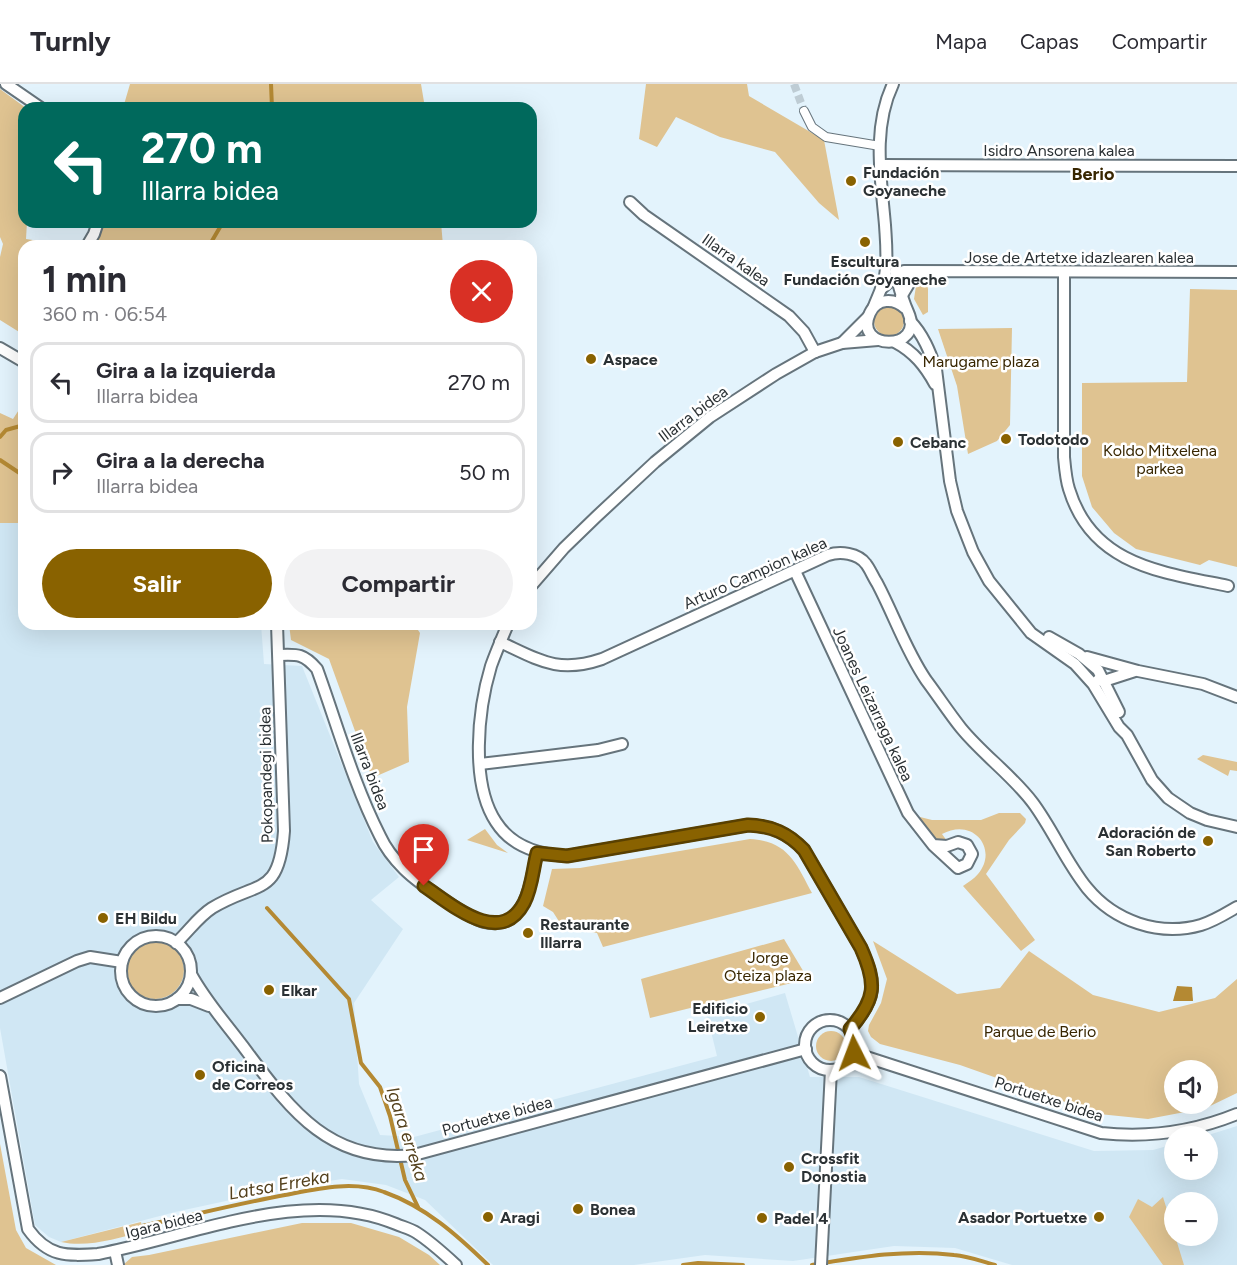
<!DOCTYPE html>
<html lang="es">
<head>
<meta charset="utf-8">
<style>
  body { margin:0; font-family:Figtree,sans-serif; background:#f2f2f3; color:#2b2b33; height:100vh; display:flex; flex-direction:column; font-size:22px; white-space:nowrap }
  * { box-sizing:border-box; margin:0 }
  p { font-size:20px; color:#7c7c81 }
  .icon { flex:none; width:33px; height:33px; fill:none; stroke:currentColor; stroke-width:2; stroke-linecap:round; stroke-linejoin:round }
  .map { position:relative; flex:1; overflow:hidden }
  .side { position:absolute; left:18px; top:156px; width:519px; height:390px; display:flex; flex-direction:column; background:#fff; border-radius:18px; box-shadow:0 6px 24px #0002 }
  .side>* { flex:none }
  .hud { position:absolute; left:18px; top:18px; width:519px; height:126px; border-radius:18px; box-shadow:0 6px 24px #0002; background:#00695c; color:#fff; overflow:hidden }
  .tools { position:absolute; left:1164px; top:976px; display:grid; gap:12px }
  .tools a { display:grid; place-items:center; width:54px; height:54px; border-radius:50%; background:#fff; box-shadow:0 6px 24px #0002; font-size:30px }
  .pin { position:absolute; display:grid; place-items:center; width:51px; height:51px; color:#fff; margin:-62px -26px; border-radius:50% 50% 50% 0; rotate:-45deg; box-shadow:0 0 6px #0007 }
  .pin .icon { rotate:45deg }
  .me { position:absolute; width:66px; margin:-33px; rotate:357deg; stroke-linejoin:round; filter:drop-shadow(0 0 4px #0008) }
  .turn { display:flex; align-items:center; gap:21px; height:126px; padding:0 24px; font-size:27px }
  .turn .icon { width:78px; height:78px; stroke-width:2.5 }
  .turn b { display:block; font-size:42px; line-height:51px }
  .round { display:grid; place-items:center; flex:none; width:63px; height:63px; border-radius:32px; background:#f2f2f3 }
  .head { display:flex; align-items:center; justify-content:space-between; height:102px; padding:0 24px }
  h1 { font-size:36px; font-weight:700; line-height:45px }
  .button { display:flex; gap:12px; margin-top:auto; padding:12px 24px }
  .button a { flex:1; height:69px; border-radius:36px; background:#896200; color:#fff; font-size:24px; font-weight:700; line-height:69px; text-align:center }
  .button a+a { background:#f2f2f3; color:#2b2b33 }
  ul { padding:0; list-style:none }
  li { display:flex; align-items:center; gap:18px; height:81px; margin:0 12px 9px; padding:0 12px; border:3px solid #e1e1e2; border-radius:18px }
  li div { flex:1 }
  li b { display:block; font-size:22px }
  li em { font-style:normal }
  header { display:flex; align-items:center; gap:36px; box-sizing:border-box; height:84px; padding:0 30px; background:#fff; border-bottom:2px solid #e1e1e2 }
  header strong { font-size:28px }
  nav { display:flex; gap:33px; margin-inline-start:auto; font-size:21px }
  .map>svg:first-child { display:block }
  .built { fill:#d0e7f4; fill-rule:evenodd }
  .green { fill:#dfc391; fill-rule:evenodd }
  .water { fill:#b48933 }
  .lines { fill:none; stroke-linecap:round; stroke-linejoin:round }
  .stream { stroke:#b48933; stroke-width:4 }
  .pedestrian-tunnel { stroke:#beccd4; stroke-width:8; stroke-dasharray:8 4; stroke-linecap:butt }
  .pedestrian-casing { stroke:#66747c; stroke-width:10 }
  .minor-casing { stroke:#66747c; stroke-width:14 }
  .pedestrian { stroke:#fff; stroke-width:8 }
  .minor { stroke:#fff; stroke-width:10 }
  .route-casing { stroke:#594000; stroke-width:15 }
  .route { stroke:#896200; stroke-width:10 }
  .poi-dot { fill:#896200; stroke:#fff; stroke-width:2 }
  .labels { text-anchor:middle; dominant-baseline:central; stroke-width:5; stroke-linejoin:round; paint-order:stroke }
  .street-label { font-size:16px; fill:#2b3134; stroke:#fff }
  .poi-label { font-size:16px; font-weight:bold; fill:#2b3134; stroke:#fff; text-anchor:start }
  .park-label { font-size:16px; fill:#382601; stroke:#fff }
  .neighbourhood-label { font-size:18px; font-weight:bold; fill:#382600; stroke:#fff }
  .water-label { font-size:18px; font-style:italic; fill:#53401c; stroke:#fff }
</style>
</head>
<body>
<header>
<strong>Turnly</strong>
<nav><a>Mapa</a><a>Capas</a><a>Compartir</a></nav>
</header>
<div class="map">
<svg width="1237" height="1181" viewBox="0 0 1237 1181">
  <rect width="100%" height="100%" fill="#e3f3fc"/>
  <path class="built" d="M0,439H24V540H261L264,580L302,582L373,758L399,793L371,816L403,845L354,919L359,1000L380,1051L414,1053L717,972L707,931L785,909L810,993H859L1094,1067L1153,1066L1174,1060V1086H1208V1053H1202L1237,1042V1181H1012L955,1164L894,1162L793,1177L705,1171L634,1181H493L425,1116L386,1101L342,1095L290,1103L175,1128L61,1158L49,1153L35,1141L0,944ZM1174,1119H1208V1152H1174Z"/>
  <g class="green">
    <path d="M130,0H421L425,24H123Z"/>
    <path d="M646,0H747L749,12L824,56L839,136L819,119L775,68L720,53L676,33L657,63L639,55Z"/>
    <path d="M0,5L26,24H24V138H27L26,155L66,161L24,162V251L0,236V173L3,160L0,153Z"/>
    <path d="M103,138H441L443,162H91Z"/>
    <path d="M921,199L927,201L928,205V228L923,231L914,215L916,202Z"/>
    <path d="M1190,205L1237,206V483L1209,476L1200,481L1136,465L1114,449L1092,423L1082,392V299L1187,298Z"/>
    <circle cx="889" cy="237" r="15"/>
    <path d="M1012,244L1010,341L997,357L968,370L957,302L938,245Z"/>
    <path d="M24,318V439H0V329L13,335Z"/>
    <path d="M289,540H414L420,549L407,623L409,678L372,694L329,575L291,556Z"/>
    <path d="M1203,671L1237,678V687L1230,686L1228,692L1197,675Z"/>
    <path d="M999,729H1020L1026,735L1025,739L1009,756L986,790L1035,856L1021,867L963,802C968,798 974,795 978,790C999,765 973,733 942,750L947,757C932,759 924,743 916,732L932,736H981Z"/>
    <path d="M485,745L497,761L508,769L467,756Z"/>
    <path d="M750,755C788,757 796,779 812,809L603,863L597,849L562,842L553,828L543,822L552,785L580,784Z"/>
    <path d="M784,855L808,895L650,934L641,895Z"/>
    <path d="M873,857L957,910L1000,904L1029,867L1093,911L1159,928L1215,914L1237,895V1009L1206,1024L1148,1035L1099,1030L960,981L880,960L871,953L868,947L869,941L881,919L887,895ZM1174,987H1208V1020H1174Z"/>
    <circle cx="155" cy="886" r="29"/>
    <circle cx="831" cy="962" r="15"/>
    <path d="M0,1060L16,1146L26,1164L56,1181H0Z"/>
    <path d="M1163,1113L1184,1181H1163L1129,1133L1138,1115L1152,1123Z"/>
    <path d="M141,1138L143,1148C117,1154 88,1164 61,1158Z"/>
    <path d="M302,1139H351L399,1153L429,1171L440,1181H123L132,1173L149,1171Z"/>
  </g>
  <path class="water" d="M1177,902L1192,903L1193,917H1173Z"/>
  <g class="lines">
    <g class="stream">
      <path d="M271,0L272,24"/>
      <path d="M209,162L223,138"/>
      <path d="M0,353L6,346L24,341"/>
      <path d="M0,376L24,392"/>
      <path d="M267,824L349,915L361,979L380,1003L390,1032L405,1096L418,1123"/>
      <path d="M142,1142C189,1132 237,1120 285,1111C316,1105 353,1096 384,1108C426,1123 457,1151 488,1181"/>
      <path d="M683,1181L698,1179L743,1181"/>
      <path d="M812,1181C860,1173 906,1165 954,1171C968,1172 981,1177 995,1181"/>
    </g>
    <path class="pedestrian-tunnel" d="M794,0L804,27"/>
    <defs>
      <path id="pedestrian" d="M804,27L812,43L826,53L880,62"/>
      <g id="minor">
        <path d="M6,0L41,24"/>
        <path d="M880,81L1237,82"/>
        <path d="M630,118L644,131L789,232L804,248L815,268"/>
        <path d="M87,162L94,150L98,138"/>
        <path d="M895,188C899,202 902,215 908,228C926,268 852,267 870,229C877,214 894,214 905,224"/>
        <path d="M1064,188V373C1065,384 1066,396 1069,405C1092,481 1161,488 1228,502"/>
        <path d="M881,205L896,192L904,187L1237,188"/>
        <path d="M901,213L910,198L922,189"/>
        <path d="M874,222C878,212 883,202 885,192C888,175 886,158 885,141C881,94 872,44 893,0"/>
        <path d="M910,237C923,250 930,268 936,285L950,397L957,427L973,468L989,497L1031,549L1075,580L1093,600L1119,643L1127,651L1152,696L1168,714L1190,729L1207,736L1237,743"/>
        <path d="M895,258C914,268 925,282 935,300"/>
        <path d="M842,259L868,233"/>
        <path d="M0,264L24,278"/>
        <path d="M795,487L908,729L933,761L958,784L967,780L972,770L967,761L958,758L947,762L933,761"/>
        <path d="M531,502L564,464L596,433L655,378L710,333L776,290L815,268L842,259L878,256"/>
        <path d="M508,540C502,554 496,568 491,582C478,625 470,699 496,738C512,763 540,771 567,772L748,741C772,742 788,749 804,766L861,864C877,900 877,915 850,945"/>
        <path d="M1049,553L1079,570L1098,586L1119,628"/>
        <path d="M500,558C539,576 558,590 602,575L828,471C840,467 858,469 866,480C870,485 873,493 877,499C894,531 906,567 926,596C938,612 949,629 961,644C983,671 1012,691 1033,719C1053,746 1066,778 1087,804C1114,837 1159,853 1201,841C1214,837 1225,830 1237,823"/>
        <path d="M279,571C298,570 304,570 317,585C337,640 353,699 380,752C385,763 395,776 404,785C417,798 466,833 484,838C492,840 503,840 510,835C530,821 532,790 537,769"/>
        <path d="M1087,573L1138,587L1203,600L1237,613"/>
        <path d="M1098,596L1104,597L1135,587"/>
        <path d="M480,680L598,666L622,660"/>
        <circle cx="156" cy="887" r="35"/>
        <path d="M176,859C189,847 198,833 212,824C258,796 279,814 284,747L277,540"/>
        <path d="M191,890C205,916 224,937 242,961C288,1022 327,1080 414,1071L806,965"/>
        <path d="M0,914L77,877L90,873L122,878"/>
        <path d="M177,915H191L209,922"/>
        <circle cx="830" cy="961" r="25"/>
        <path d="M854,969L1101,1049C1148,1054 1193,1048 1237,1030"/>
        <path d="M0,992L28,1145C48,1173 66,1172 98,1170C191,1153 304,1101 396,1140C403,1143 411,1145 417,1149C431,1158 444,1170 456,1181"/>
        <path d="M115,1167L118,1181"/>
        <path d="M821,1181L831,986"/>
      </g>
    </defs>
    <use href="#pedestrian" class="pedestrian-casing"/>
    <use href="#minor" class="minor-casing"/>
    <use href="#pedestrian" class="pedestrian"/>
    <use href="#minor" class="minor"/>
  </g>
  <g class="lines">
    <defs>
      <path id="route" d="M424,802C451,820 500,864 524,819C532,804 533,784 537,769L567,772L748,741C772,742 788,749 804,766L861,864C877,900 876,915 850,945L856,961L854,969"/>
    </defs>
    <use href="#route" class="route-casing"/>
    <use href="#route" class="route"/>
  </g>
  <g class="poi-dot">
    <circle cx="851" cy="97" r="6"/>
    <circle cx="865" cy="158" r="6"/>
    <circle cx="591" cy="275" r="6"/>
    <circle cx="1006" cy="355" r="6"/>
    <circle cx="898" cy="358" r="6"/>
    <circle cx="1208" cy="757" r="6"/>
    <circle cx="103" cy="834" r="6"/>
    <circle cx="528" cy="849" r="6"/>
    <circle cx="269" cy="906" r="6"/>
    <circle cx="760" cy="933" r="6"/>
    <circle cx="200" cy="991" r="6"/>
    <circle cx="789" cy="1083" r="6"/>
    <circle cx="578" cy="1125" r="6"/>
    <circle cx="488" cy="1133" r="6"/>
    <circle cx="1099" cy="1133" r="6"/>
    <circle cx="762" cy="1134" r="6"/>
  </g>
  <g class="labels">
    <g class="street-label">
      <text x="1059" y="66">Isidro Ansorena kalea</text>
      <text x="1079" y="173">Jose de Artetxe idazlearen kalea</text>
      <text transform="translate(736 176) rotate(35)">Illarra kalea</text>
      <text transform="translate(693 330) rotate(-37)">Illarra bidea</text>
      <text transform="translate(755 489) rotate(-24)">Arturo Campion kalea</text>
      <text transform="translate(873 620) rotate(65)">Joanes Leizarraga kalea</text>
      <text transform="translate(370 687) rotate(69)">Illarra bidea</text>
      <text transform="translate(266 691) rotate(-91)">Pokopandegi bidea</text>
      <text transform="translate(1049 1015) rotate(18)">Portuetxe bidea</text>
      <text transform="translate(497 1032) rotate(-15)">Portuetxe bidea</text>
      <text transform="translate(164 1140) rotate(-14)">Igara bidea</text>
    </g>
    <g class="poi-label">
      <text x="863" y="88">Fundación<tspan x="863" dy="18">Goyaneche</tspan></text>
      <text x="865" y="177" text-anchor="middle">Escultura<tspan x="865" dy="18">Fundación Goyaneche</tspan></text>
      <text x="603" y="275">Aspace</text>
      <text x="1018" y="355">Todotodo</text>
      <text x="910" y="358">Cebanc</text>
      <text x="1196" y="748" text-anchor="end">Adoración de<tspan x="1196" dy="18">San Roberto</tspan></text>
      <text x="115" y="834">EH Bildu</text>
      <text x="540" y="840">Restaurante<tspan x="540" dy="18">Illarra</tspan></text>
      <text x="281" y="906">Elkar</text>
      <text x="748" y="924" text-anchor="end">Edificio<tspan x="748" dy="18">Leiretxe</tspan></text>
      <text x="212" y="982">Oficina<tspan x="212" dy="18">de Correos</tspan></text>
      <text x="801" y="1074">Crossfit<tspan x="801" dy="18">Donostia</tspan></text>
      <text x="590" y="1125">Bonea</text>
      <text x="500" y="1133">Aragi</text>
      <text x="1087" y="1133" text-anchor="end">Asador Portuetxe</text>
      <text x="774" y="1134">Padel 4</text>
    </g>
    <g class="park-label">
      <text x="981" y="277">Marugame plaza</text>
      <text x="1160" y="366">Koldo Mitxelena<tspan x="1160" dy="18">parkea</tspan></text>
      <text x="768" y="873">Jorge<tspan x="768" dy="18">Oteiza plaza</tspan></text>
      <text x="1040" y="947">Parque de Berio</text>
    </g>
    <g class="neighbourhood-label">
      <text x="1093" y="90">Berio</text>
    </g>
    <g class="water-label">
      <text transform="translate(407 1050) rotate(72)">Igara erreka</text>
      <text transform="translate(279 1101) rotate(-10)">Latsa Erreka</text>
    </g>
  </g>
</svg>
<div class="tools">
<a><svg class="icon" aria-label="sound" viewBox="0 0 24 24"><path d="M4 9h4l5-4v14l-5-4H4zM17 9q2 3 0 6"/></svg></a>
<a>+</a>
<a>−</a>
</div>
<div class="pin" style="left:424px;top:802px;background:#d93025"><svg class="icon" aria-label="arrive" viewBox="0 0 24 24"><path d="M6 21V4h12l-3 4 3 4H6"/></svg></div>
<svg class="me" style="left:854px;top:969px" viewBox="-20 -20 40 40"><path d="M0-17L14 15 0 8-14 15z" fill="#896200" stroke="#fff" stroke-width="4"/></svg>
<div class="hud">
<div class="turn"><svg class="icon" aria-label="left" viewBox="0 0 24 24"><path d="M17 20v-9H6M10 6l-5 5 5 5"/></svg><div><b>270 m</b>Illarra bidea</div></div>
</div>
<section class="side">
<div class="head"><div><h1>1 min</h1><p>360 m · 06:54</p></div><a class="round" style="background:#d93025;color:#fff"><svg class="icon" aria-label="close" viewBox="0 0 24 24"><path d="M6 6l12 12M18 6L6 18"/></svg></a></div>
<ul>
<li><svg class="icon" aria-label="left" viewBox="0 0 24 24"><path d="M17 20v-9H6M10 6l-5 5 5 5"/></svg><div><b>Gira a la izquierda</b><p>Illarra bidea</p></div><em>270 m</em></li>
<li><svg class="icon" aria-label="right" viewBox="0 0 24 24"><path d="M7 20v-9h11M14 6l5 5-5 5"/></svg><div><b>Gira a la derecha</b><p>Illarra bidea</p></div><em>50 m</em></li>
</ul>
<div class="button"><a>Salir</a><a>Compartir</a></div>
</section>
</div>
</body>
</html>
